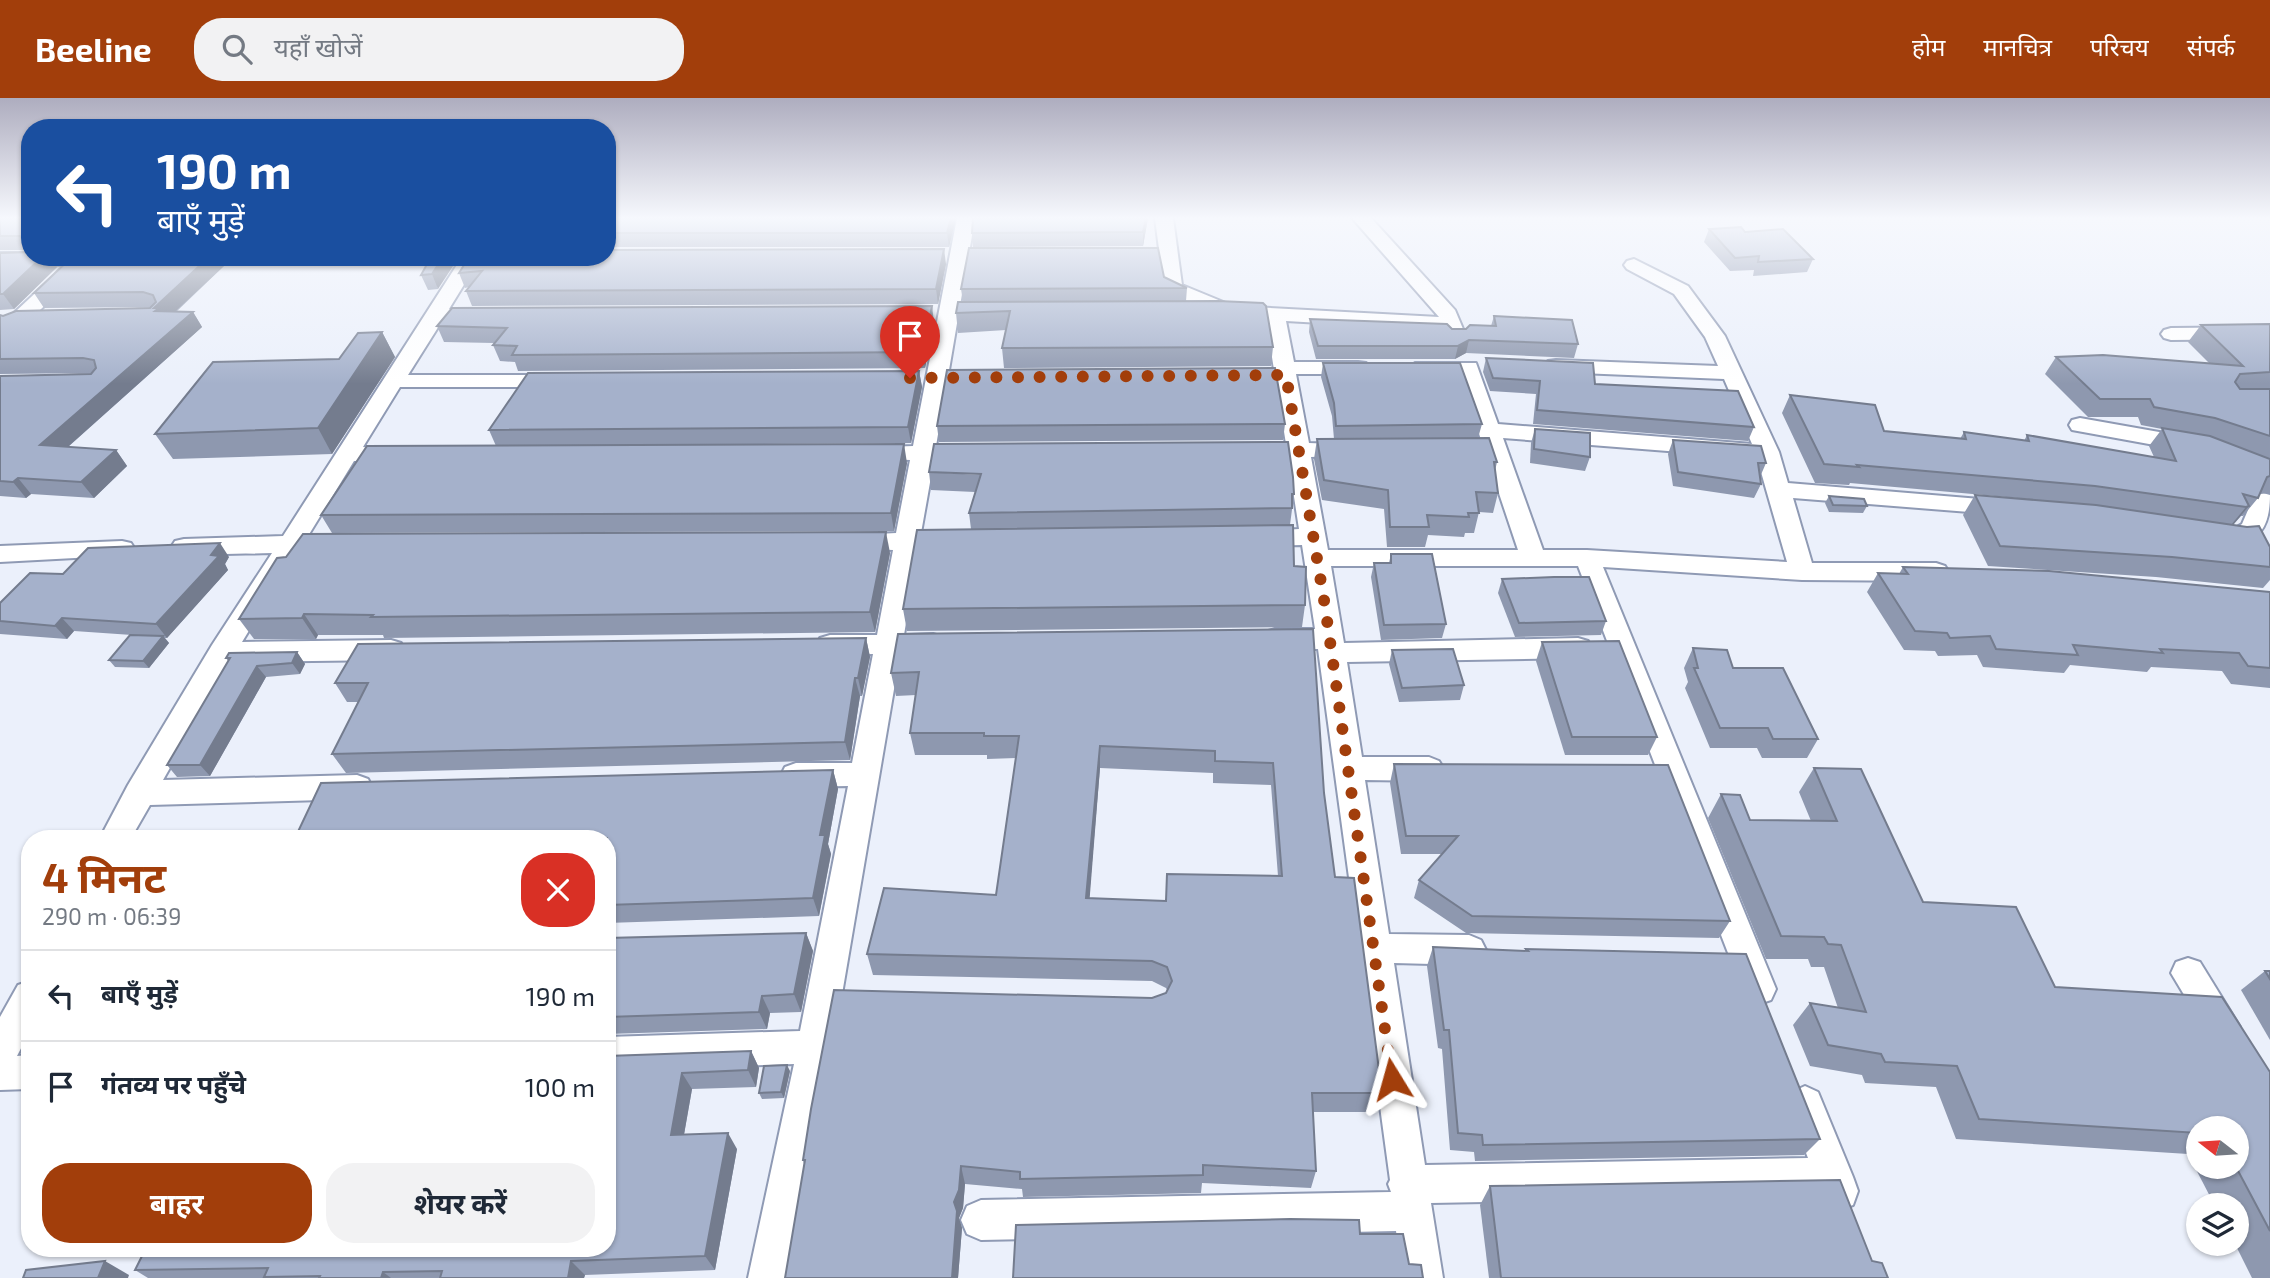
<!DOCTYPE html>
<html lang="hi">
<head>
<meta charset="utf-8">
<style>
  body { margin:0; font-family:"Exo 2","Noto Sans Devanagari",sans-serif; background:#f2f2f3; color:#1f2937; height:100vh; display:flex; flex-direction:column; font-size:26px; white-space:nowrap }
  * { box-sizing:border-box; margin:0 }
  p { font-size:23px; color:#747a83 }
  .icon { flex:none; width:38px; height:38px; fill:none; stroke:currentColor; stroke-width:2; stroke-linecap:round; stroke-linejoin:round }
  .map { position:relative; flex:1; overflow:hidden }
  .side { position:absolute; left:21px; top:732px; width:595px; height:427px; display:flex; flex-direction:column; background:#fff; border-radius:28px; box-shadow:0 2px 5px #0004 }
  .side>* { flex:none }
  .top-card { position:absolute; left:21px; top:21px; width:595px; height:147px; border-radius:28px; box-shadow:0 2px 5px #0004; background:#1a4fa0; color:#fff; overflow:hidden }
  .needle { width:46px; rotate:287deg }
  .buttons { position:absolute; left:2186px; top:1018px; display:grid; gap:14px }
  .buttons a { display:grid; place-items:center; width:63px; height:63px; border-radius:50%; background:#fff; box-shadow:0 2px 5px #0004; font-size:35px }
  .pin { position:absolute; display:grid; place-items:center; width:60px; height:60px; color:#fff; margin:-72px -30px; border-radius:50% 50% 50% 0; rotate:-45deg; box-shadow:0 0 7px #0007 }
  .pin .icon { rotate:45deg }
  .me { position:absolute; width:77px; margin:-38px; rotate:352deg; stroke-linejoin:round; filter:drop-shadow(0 0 5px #0008) }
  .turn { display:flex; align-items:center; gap:24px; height:147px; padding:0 21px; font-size:32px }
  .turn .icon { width:91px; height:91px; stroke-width:2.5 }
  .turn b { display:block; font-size:49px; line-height:60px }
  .round { display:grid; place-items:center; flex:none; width:74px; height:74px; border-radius:28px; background:#f2f2f3 }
  .summary { display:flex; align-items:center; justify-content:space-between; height:119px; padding:0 21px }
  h1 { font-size:42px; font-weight:700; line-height:52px; color:#a23e0b }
  .primary-button { display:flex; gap:14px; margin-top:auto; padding:14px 21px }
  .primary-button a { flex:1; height:80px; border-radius:28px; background:#a23e0b; color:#fff; font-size:28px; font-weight:700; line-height:80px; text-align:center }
  .primary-button a+a { background:#f2f2f3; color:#1f2937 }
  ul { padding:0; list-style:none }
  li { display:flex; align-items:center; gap:21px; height:91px; padding:0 21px; border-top:2px solid #e0e1e3 }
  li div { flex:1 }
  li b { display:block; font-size:26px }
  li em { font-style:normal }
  header { display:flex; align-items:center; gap:42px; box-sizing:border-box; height:98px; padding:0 35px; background:#a23e0b; color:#fff }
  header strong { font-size:33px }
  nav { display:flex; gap:38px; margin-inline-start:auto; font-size:24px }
  .search { width:490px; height:63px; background:#f2f2f3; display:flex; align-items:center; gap:18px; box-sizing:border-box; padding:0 24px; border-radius:28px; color:#747a83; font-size:26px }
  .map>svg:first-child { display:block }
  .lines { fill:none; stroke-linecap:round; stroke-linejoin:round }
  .street-casing { stroke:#8f9ab4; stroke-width:4 }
  .street { fill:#fff; fill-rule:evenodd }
  .wall { fill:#8e98af; fill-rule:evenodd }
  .shaded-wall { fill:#747c8e }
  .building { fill:#a5b1cb; stroke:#747c8e; stroke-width:2; fill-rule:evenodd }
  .route { stroke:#a23e0b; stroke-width:12; stroke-dasharray:0 21.6 }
</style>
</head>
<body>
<header>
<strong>Beeline</strong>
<div class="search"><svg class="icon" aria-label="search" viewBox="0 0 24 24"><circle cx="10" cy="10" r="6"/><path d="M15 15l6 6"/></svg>यहाँ खोजें</div>
<nav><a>होम</a><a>मानचित्र</a><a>परिचय</a><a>संपर्क</a></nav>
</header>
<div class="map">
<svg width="2270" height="1180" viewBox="0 0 2270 1180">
  <rect width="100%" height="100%" fill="#ebf0fb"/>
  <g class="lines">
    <defs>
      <g id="street">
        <path d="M957,120H975L936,348L978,350L982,355L978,360L934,362L921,435L961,437L964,443L961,449L918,451L904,537L933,536L943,539L947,546L943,553L900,556L833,949L788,1180H748L794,966L607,973V939L800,933L848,688L796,689L785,685L781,677L785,669L796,665H852L873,556L830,557L820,554L816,547L820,540L830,537H877L893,452L840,450L837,444L840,438L896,435L910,362L860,360L856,355L860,350L913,348Z"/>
        <path d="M1155,120H1173L1182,187L1233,208L1439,219L1352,120H1371L1455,212L1466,238L1463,242H1449L1443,232L1286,223L1294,264H1358L1366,265L1369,270L1366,275L1358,276H1296L1309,345L1360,347L1364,352L1360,357L1311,359L1328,452H1518L1459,276L1415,275L1412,270L1415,265H1476L1498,326L1752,346L1724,281L1556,274L1548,273L1545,268L1548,263L1556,262L1718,268L1705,239L1674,196L1627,171L1624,167L1627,163L1634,161L1688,188L1725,238L1779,354L1788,385L2016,404L2019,409L2016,414L2007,417L1793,400L1812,465H1936L1945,468L1949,474L1945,480L1936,483L1802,482L1603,469L1776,891L1771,902L1759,906L1747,902L1742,891L1578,468H1331L1344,545L1578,540L1588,543L1592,550L1588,557L1578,560L1347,564L1362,659H1429L1439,663L1444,671L1439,679L1429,683L1365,682L1389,836L1469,837L1481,842L1486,852L1481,862L1469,867L1394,865L1425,1067L1808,1060L1787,1006L1792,994L1805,988L1818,994L1853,1079L1858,1093L1853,1107L1839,1112L1825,1107L1822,1098L1431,1105L1443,1180H1403L1396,1133L981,1142L967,1136L961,1122L967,1108L981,1102L1391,1094L1388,1086L1390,1082L1318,551H1275L1265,548L1262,541L1265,534L1275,531H1315L1302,447L1255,448L1246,446L1243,440L1246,434L1299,431L1288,360L1245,358L1241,353L1245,348L1286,346L1266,222L1222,218L1166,194L1160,163L1115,160L1113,156L1115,152L1159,151ZM1503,340L1757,360L1787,464L1587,452H1543Z"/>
        <path d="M0,155H30V159L116,161L106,167H0Z"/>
        <path d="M349,159L340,165L182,166L172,160Z"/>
        <path d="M462,159H481L449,211L491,213L494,217L491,221L442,223L408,277H559L567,278L570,283L567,288L559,289H400L363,349L408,352L412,357L408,362L354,363L308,438L342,440L346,446L342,452L297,454L242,544L391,542L401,545L405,552L401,559L391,562L230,564L163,682L357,677L368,681L372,689L368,697L357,701L150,707L131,740H100L128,687L212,547L272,455L184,457L175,455L171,449L175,443L184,441L283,438Z"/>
        <path d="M67,170L77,176L74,180L7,243L0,245V228L60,172Z"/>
        <path d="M2270,229V241L2171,242L2164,240L2161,236L2164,232L2171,230Z"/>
        <path d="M2080,320L2193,340L2201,342L2204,347L2201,352L2193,354L2072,332L2069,327L2072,322Z"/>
        <path d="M2263,395L2270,397C2270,437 2252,452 2212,442L2209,436L2212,430L2237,429L2242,426L2254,398Z"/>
        <path d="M122,443L131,445L135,451L131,457L0,464V448Z"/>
        <path d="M2188,860L2200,864L2240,929L2234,940L2222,945L2210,940L2171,875L2176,864Z"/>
        <path d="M30,883V933L17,958L30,957V991L0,992V919L18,887Z"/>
      </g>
    </defs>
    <use href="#street" class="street-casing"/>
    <use href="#street" class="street"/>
  </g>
  <g class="wall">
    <rect x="0" y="120" width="30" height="32"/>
    <path d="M607,120H956L949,149H607Z"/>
    <path d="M973,120H1148L1143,148L973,149L972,135Z"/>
    <path d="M1709,131L1745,134L1813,161L1807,174L1753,178L1754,172L1730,173L1704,144Z"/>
    <path d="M0,155L30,159H51L57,169L14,211L0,212Z"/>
    <path d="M431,159L438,191L428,192L421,177Z"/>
    <path d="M469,159L946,166L938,206L472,208L466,193L469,189L465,190L459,175Z"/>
    <path d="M224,168L176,214H193L202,229L68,349L116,352L127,368L94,400L31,396L26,400L0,398V278L92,275L0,276V217L3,218L151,209L44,210L34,195Z"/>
    <path d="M1164,179L1187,190L1186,203L1273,249L1271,268L1004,270L1002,250L1006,232L958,235L956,215L963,204L961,191Z"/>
    <path d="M1494,218L1578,246L1574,260L1466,255L1455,261H1316L1309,234L1310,221L1452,231H1466L1491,228Z"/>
    <path d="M934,224L925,270L518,273L515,264L500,263L493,247L494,245L444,244L437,228Z"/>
    <path d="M2270,226V395L2260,396L2258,400L2243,418H2241L2233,427L2270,449V482L2263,490L2156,479L1988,468L1963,417L1975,397L2050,403L1850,385L1849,387L1815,385L1782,315L1790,297L1884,333L1960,341L1964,334L2024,343L2027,337L2154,359L2149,348L2162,331L2141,327L2138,319H2088L2045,276L2056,259L2209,265L2188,244L2201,227Z"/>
    <path d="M382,234L395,259L332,356L173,361L155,336L339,261Z"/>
    <path d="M1486,260L1595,286L1754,329L1748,343L1533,326L1536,296L1490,293L1483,274Z"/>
    <path d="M1323,265L1482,326L1478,340L1497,364L1495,373L1498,395L1493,415L1479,414L1474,435H1465L1464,439L1428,437L1425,449H1387L1384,411L1322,402L1314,361L1317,341H1334L1332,318L1321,279Z"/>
    <path d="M919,273L922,289L911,345L632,347L907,365L894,433L332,435L321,417L496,348L489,332Z"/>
    <path d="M1285,326L1283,342L939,344L937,328Z"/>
    <path d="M1535,331L1590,359L1585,373L1530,365L1531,345Z"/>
    <path d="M1673,342L1766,365L1760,379L1761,386L1754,400L1673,388L1668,356Z"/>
    <path d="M929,374L1294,396L1290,427L1294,468L1305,507L1302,529L907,533L903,511L971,431L969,415L975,394L931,392Z"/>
    <path d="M1829,398L1867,408L1863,415L1829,414L1825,405Z"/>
    <path d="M890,455L875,534L384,540L383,537H318L316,541H254L239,521Z"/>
    <path d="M1391,456L1446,526L1442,540L1381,542L1371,479L1374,465H1389Z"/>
    <path d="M229,459L225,466L228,472L167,540H165L169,545L149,570L115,569L109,562L132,537L74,533L67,541L0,536V505L63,476Z"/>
    <path d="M1903,469L2270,494V590L2231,586L2222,573L2151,569L2147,574L2070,567L2064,575L1983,569L1977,557L1938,558L1935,553L1904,552L1867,494L1878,475L1899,476Z"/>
    <path d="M1502,481L1606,523L1601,537L1515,539L1498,495Z"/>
    <path d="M1313,531L1324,695L1335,779L1382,995L1376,1014H1313L1316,1073L1311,1090L1202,1085L1201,1095L1023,1099L1022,1091L965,1086L963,1110L959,1120L962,1130L958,1180H785L804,1066L803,1062L1166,895L1167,892L1166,890L1152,883L873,877L867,856L996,797L1016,660L987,661V657H915L910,635L916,597L896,598L891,575ZM1100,670L1213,675V685L1271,687L1278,778L1166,803L1089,800Z"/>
    <path d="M866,540L870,559L862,598H860L850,662L346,675L332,656L359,604H347L335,585Z"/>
    <path d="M1542,544L1657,639L1648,657H1565L1536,563Z"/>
    <path d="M1693,550L1733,570L1818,641L1807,660H1762L1757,650H1710L1685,590L1688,584L1684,570Z"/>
    <path d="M1392,552L1464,587L1460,602L1399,604L1389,566Z"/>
    <path d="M297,554L305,566L300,576L266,579L210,678L177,679L167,667L228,563L226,560Z"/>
    <path d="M1394,666L1730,823L1719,840L1466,835L1414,800L1419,782L1442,756H1401L1390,685Z"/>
    <path d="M1814,670L1923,804L2055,889L2270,974V1180H2252L2235,1146H2236V1108H2215L2188,1056L1956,1041L1936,989L1865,985L1862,977L1810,968L1793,927L1810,905L1838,910L1824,869H1811L1808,861H1766L1708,720L1721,696L1750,722L1811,723L1799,694ZM2198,1031H2236V1069H2198Z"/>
    <path d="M833,672L838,691L828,746L831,756L819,818L607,825V740H295Z"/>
    <path d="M806,835L813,853L801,914L770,915L767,931L607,936V840Z"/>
    <path d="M1433,849L1525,853L1526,851L1820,1041L1804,1057L1475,1063L1474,1054L1450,1052L1442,951L1438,950L1427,868Z"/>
    <path d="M2265,873H2270V942L2241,892Z"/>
    <path d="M751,953L759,970L756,989L692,991L684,1037L737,1051L715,1172L585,1177L584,1180H148L135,1172L607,1150V958Z"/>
    <path d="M790,973L784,1000L762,1001L759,995Z"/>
    <path d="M1490,1088L1872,1163L1888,1180H1489L1480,1107Z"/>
  </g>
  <g class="shaded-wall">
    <path d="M951,120H956L949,149L947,135Z"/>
    <path d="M1146,120H1148L1143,148V134Z"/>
    <path d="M944,151L946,166L938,206L936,191Z"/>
    <path d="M42,159H51L57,169L14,211L3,196Z"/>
    <path d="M209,159H219L224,168L166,222L165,228L154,210Z"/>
    <path d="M443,159H459L438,191L432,176Z"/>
    <path d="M932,208L934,224L925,270L923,254Z"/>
    <path d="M193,214L202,229L52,363L40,347Z"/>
    <path d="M382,234L395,259L332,356L318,330Z"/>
    <path d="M1469,242L1466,255L1455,261L1458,248Z"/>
    <path d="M919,273L922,289L911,345L908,329Z"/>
    <path d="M904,346L907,365L894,433L891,415Z"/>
    <path d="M116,352L127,368L94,400L81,384Z"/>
    <path d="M18,380L31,396L26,400L13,384Z"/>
    <path d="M2249,408L2233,427H2231L2246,409Z"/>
    <path d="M886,434L890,455L875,534L870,514Z"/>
    <path d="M220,445L229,459L225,466L228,472L167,540L156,526Z"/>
    <path d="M304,516L318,537L316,541L302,520Z"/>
    <path d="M62,520L74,533L67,541L55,528Z"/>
    <path d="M163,538L169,545L149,570L143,563Z"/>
    <path d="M866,540L870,559L862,598L858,580Z"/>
    <path d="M297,554L305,566L300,576L292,565Z"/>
    <path d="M257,568L266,579L210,678L200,667Z"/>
    <path d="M855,580L860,598L850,662L845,644Z"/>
    <path d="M1100,648V670L1088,821L1086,800Z"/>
    <path d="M833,672L838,691L828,746L831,756L819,818L813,800L820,737Z"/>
    <path d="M806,835L813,853L801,914L794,896Z"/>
    <path d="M762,898L770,915L767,931L759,914Z"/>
    <path d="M751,953L759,970L756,989L748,972Z"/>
    <path d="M787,967L790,973L784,1000L781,994Z"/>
    <path d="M682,975L692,991L681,1053L671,1037Z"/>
    <path d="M728,1035L737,1051L715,1172L705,1158Z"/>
    <path d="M961,1068L965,1086L963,1110L959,1120L962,1130L958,1180H952L954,1104Z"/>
    <path d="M105,1163L129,1177L128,1180H98Z"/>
    <path d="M571,1163L585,1177L584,1180H568Z"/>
    <path d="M383,1174L391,1180H381Z"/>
  </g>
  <g class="building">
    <path d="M0,120H30V142H23L20,138H0Z"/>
    <path d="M607,120H951L947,135H607Z"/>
    <path d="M973,120H1146L1143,134L972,135Z"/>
    <path d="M1741,129L1745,134L1783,131L1813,161L1758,164L1759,158L1735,160L1709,131Z"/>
    <path d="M969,150H1158L1164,179L1187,190L961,191Z"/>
    <path d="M944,151L936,191L466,193L482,173L459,175L469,159H607V152Z"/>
    <path d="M30,154V159H42L3,196H0V155Z"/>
    <path d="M72,159H209L154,210H159L155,213L193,214L40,347L116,352L81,384L18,380L13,384L0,383V278L91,276L96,270L94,262L83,260L0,261V217L3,218L16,213L150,210L156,204L153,197L143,194L34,195Z"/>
    <path d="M431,159H443L432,176L421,177Z"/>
    <path d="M1218,203L1263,205L1266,208L1273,249L1002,250L1010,213L956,215L958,204Z"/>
    <path d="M932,208L923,254L512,257L517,248L493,247L507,230L437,228L452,210Z"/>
    <path d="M1494,218L1572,222L1578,246L1469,242L1458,248H1318L1310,221L1447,226L1452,231H1466L1470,227L1496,228Z"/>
    <path d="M2270,226V274L2240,276L2235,284L2240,291H2270V338L2215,320L2154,309L2150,301H2100L2056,259L2103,257L2243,268L2201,227Z"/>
    <path d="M382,234L318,330L155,336L213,264L339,261L358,235Z"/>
    <path d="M1486,260L1593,265L1595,286L1738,293L1754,329L1537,312L1540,283L1493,280Z"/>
    <path d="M1323,265H1460L1482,326L1336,328L1334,305Z"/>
    <path d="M1275,270L1285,326L937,328L947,272Z"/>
    <path d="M919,273L908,329L489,332L528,275Z"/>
    <path d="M1790,297L1875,307L1884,333L1966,341L1964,334L2029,343L2027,337L2176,363L2162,330L2210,338L2270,361V378L2267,379L2258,400L2243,396L2249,408L2246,409L2095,388L1857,367L1859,369L1824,366Z"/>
    <path d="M1535,331L1590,335V359L1534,351Z"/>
    <path d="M1489,340L1497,364H1494L1498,395L1476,394L1479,415H1468L1469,419L1427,417L1429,429H1390L1388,392L1324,382L1317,341Z"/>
    <path d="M1673,342L1761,348L1766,365H1758L1761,386L1678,374Z"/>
    <path d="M1288,344L1293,379L1294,396H1292V410L969,415L981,376L929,374L934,346Z"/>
    <path d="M904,346L891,415L321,417L367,348Z"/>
    <path d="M1975,397L2096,407L2247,429L2259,428L2270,449V469L2172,459L2000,448Z"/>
    <path d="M1829,398L1864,401L1867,408L1833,407Z"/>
    <path d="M1293,427L1294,468L1306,469L1305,507L903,511L917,432Z"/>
    <path d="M886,434L870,514L371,519L373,517L304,516L302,520L239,521L277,460L286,459L303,436Z"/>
    <path d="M220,445L211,457L219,458L156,526L62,520L55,528L0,523V505L30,475L63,476L88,450Z"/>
    <path d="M1391,456H1432L1446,526L1384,527L1374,465H1391Z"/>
    <path d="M1903,469L2049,473L2270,494V570L2248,568L2239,555L2160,551L2163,555L2073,547L2078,557L1996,551L1990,538L1950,540L1947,535L1915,533L1878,475L1908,476Z"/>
    <path d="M1554,479H1589L1606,523L1519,525L1502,481Z"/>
    <path d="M1313,531L1324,695L1335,779L1354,780L1382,995H1312L1316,1073L1203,1067V1077L1020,1081V1074L961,1068L959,1092L954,1104L957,1113L952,1180H785L805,1062H803L811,1011L834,892L1152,900L1166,895L1172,883L1167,869L1152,863L867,856L884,790L996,797L1019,638H984V635H910L919,574L891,575L898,536ZM1100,648L1215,653V663L1273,665L1282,778L1167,776L1166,803L1086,800Z"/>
    <path d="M130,537L163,538L143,563L109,562Z"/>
    <path d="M866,540L858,580H855L845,644L332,656L368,585H335L358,546Z"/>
    <path d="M1619,543L1657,639H1572L1542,544Z"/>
    <path d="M1693,550L1727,552L1733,570H1783L1818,641H1773L1768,630H1720L1694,570H1698Z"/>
    <path d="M1453,551L1464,587L1402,590L1392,552Z"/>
    <path d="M297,554L292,565L257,568L200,667H167L230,560H226L229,555Z"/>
    <path d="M1394,666L1668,667L1730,823L1472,818L1419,782L1458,738H1406Z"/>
    <path d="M1814,670L1861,671L1923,804L2016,809L2055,889L2222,899L2270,974V1133L2236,1069V1031H2198V1035L1979,1021L1957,968L1885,964L1881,956L1828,947L1810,905L1866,914L1841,847L1828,846L1824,839L1781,838L1721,696L1740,697L1750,722L1837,723Z"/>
    <path d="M833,672L820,737H825L813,800L607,807V740H388L390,734L330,739V740H295L321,685Z"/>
    <path d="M806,835L794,896L762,898L759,914L607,919V840Z"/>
    <path d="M1433,849L1528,853L1526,851L1746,856L1820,1041L1483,1047L1482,1037L1458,1035L1449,932H1444Z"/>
    <path d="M2265,873H2270V881Z"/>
    <path d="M751,953L748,972L682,975L671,1037L728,1035L705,1158L571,1163L568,1180H440L442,1173L383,1174L381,1180H319L320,1178L264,1179L268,1170L135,1172L146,1150H607V958Z"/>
    <path d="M787,967L781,994L759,995L764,968Z"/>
    <path d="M1840,1082L1872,1163L1882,1165L1888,1180H1501L1490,1088Z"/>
    <path d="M1290,1121L1359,1122L1360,1136H1403L1409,1166L1421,1167L1423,1180H1013L1016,1127Z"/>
    <path d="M105,1163L98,1180H23L26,1172Z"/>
  </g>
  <linearGradient id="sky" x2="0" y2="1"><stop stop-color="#aeadbf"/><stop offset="0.42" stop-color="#f6f8fd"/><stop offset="1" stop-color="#f6f8fd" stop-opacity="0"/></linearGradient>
  <rect width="2270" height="286" fill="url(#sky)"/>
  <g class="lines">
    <path class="route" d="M910,280L1286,277L1325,508L1392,981"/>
  </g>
</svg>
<div class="buttons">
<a><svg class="needle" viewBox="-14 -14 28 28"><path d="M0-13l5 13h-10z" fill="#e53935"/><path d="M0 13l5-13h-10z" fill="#747a83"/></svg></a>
<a><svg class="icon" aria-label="layers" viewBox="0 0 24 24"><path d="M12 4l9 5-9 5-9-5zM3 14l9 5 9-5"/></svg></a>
</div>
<div class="pin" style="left:910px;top:280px;background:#d93025"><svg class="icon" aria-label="arrive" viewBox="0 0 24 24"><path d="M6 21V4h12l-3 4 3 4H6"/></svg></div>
<svg class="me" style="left:1392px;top:981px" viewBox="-20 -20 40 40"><path d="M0-17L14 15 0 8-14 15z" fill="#a23e0b" stroke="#fff" stroke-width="4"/></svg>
<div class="top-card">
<div class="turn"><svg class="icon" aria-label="left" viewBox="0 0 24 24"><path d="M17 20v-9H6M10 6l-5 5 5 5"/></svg><div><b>190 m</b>बाएँ मुड़ें</div></div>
</div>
<section class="side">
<div class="summary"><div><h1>4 मिनट</h1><p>290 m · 06:39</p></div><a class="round" style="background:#d93025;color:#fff"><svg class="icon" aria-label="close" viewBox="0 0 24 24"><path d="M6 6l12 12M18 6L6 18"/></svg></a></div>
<ul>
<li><svg class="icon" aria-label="left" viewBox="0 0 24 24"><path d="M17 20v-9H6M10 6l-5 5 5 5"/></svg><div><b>बाएँ मुड़ें</b></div><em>190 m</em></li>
<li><svg class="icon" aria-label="arrive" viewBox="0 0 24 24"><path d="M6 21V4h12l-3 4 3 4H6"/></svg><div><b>गंतव्य पर पहुँचे</b></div><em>100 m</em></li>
</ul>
<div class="primary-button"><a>बाहर</a><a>शेयर करें</a></div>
</section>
</div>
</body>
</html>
